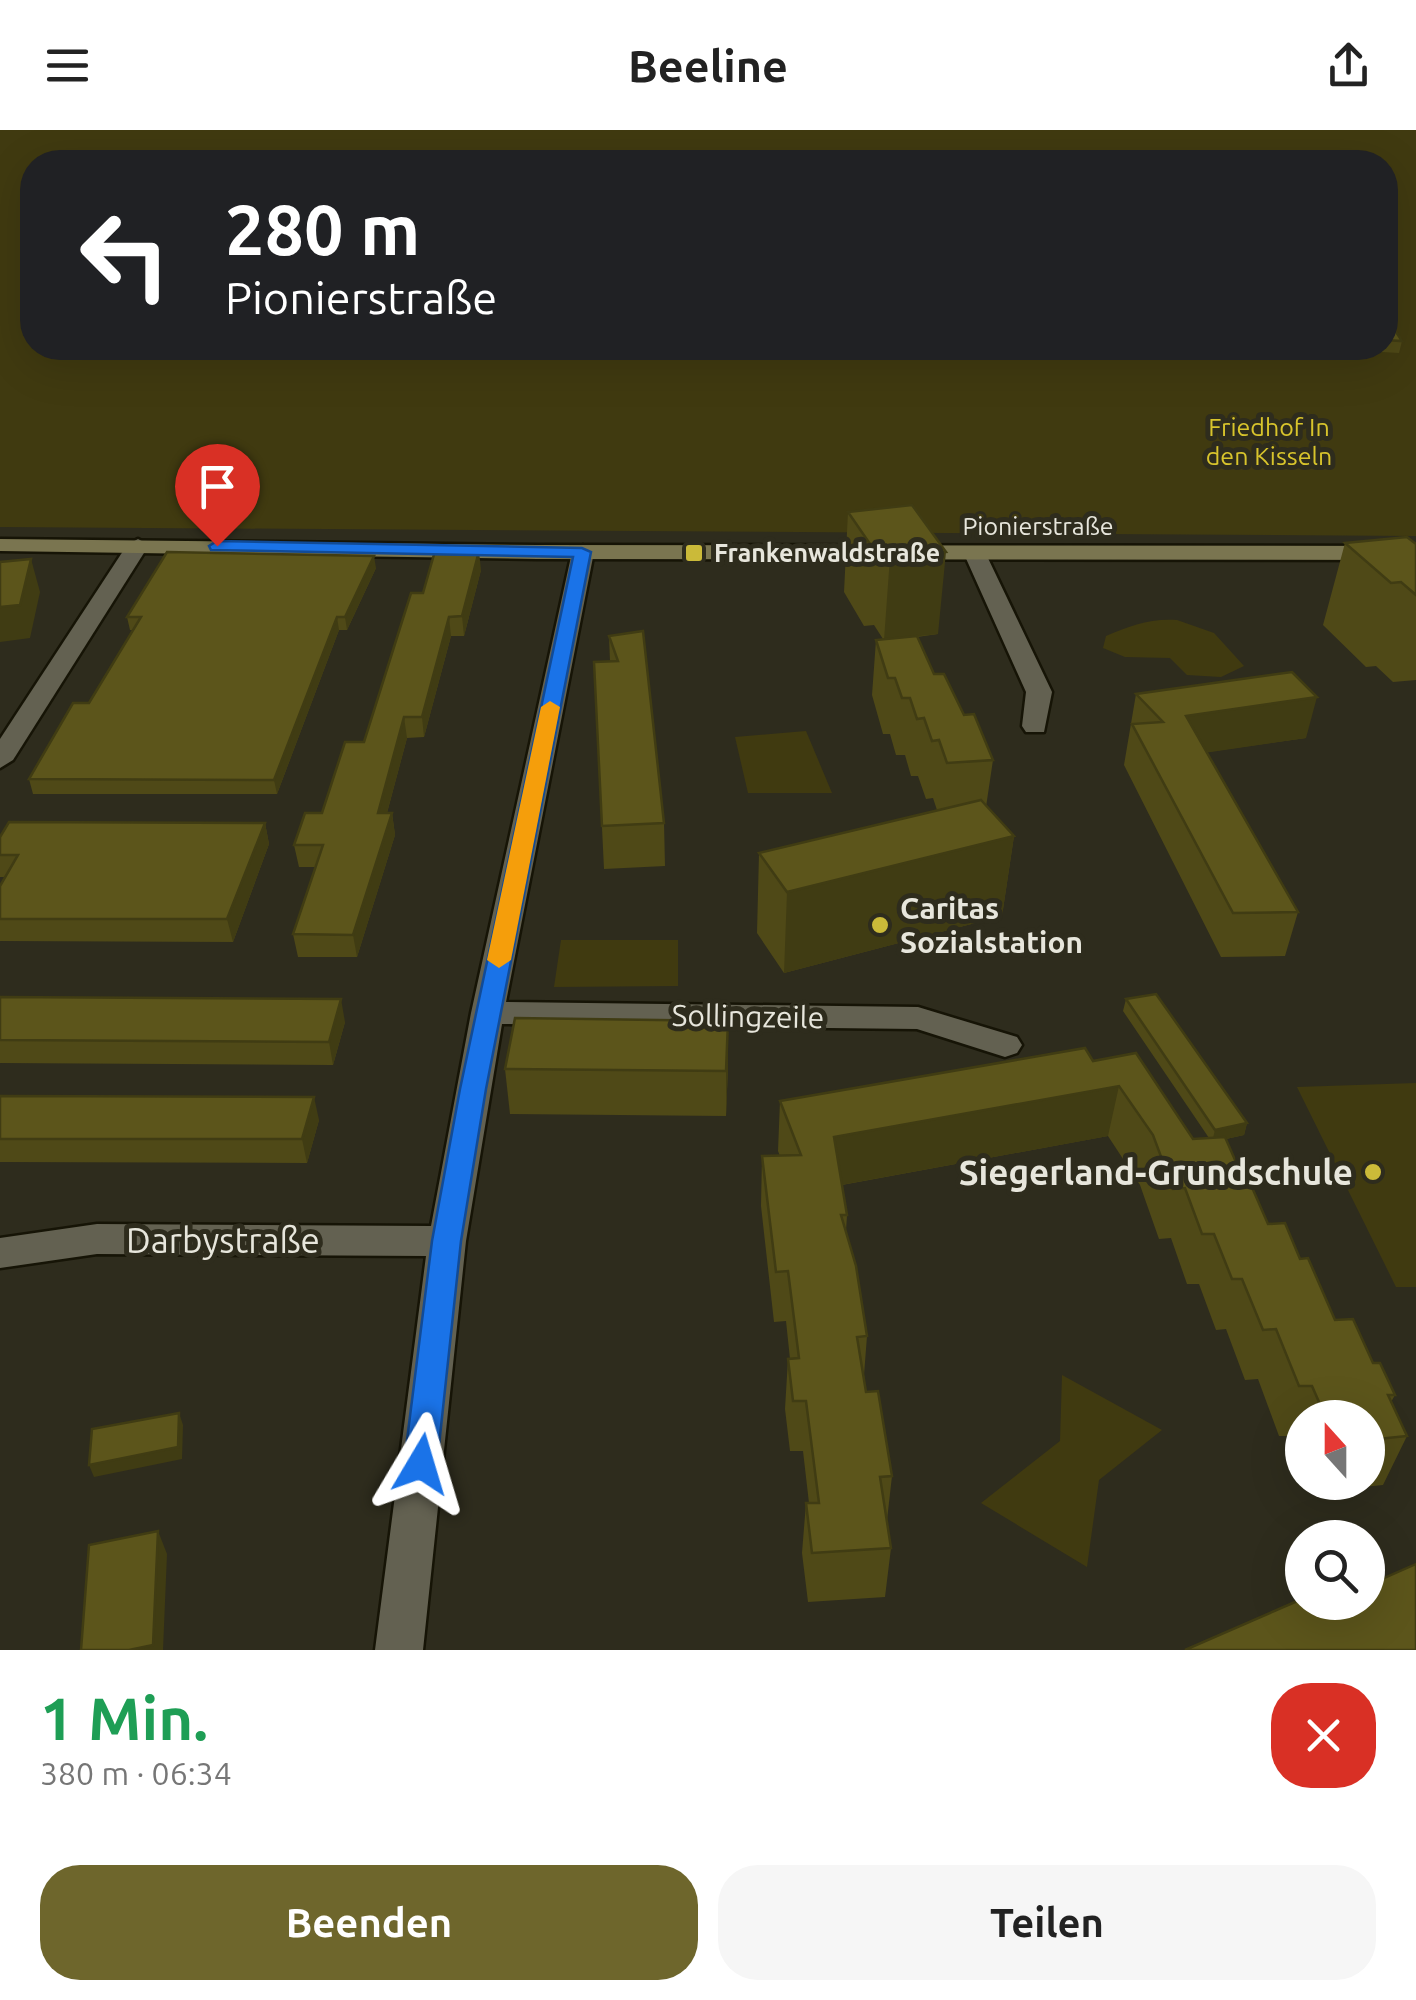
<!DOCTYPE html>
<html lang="de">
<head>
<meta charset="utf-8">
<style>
  body { margin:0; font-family:Ubuntu,sans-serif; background:#f6f6f6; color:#222; height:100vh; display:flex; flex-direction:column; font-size:38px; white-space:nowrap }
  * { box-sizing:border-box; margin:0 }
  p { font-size:32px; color:#767676 }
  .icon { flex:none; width:55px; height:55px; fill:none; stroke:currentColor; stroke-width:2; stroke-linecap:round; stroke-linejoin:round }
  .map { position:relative; height:1520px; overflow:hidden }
  .details { display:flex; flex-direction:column; background:#fff; flex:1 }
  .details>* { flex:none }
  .hud { position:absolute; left:20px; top:20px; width:1378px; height:210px; border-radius:40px; box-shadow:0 10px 40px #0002; background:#202124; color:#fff; overflow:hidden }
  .needle { width:65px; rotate:339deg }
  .buttons { position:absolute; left:1285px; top:1270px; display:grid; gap:20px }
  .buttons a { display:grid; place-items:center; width:100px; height:100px; border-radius:50%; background:#fff; box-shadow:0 10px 40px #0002; font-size:50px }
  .pin { position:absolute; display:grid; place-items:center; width:85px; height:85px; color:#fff; margin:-102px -42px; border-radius:50% 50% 50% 0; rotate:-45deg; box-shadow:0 0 10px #0007 }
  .pin .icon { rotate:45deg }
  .me { position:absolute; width:110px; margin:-55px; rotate:7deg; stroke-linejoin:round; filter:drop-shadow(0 0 8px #0008) }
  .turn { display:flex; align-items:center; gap:35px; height:210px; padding:0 40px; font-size:45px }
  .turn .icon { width:130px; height:130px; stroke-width:2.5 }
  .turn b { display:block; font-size:70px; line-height:85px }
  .round { display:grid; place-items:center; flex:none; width:105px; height:105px; border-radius:40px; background:#f6f6f6 }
  .overview { display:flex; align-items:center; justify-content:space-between; height:170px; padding:0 40px }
  h1 { font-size:60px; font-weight:700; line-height:75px; color:#1e9e55 }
  .button { display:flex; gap:20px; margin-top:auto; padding:20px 40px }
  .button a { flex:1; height:115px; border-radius:40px; background:#6e662c; color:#fff; font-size:40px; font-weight:700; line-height:115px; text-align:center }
  .button a+a { background:#f6f6f6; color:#222 }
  header { display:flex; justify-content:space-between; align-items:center; height:130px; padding:0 40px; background:#fff; font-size:45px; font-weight:700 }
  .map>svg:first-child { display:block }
  .green { fill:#403a10; fill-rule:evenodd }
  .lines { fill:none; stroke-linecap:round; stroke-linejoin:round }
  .street-casing { stroke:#161406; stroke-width:5 }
  .secondary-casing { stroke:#161406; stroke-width:5 }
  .street { fill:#636151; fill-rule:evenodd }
  .secondary { fill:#7a7550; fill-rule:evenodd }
  .wall { fill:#4f4917 }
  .shaded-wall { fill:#403c13 }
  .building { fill:#5c551b; stroke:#403c13; stroke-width:2.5 }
  .route { fill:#1a73e8; stroke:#114b97; stroke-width:2.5 }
  .slow { fill:#f59e0b }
  .poi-dot { fill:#cbba39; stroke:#2e2c1d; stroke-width:4 }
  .labels { text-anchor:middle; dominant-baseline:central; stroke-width:10; stroke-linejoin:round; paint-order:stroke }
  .far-park-label { font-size:25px; fill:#d8c42c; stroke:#2e2c1d }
  .far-street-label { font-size:25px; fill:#e7e6dc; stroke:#2e2c1d }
  .far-poi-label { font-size:25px; font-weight:bold; fill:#e7e6dc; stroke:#2e2c1d; text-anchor:start }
  .poi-label { font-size:30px; font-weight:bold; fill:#e7e6dc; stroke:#2e2c1d; text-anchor:start }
  .street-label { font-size:30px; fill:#e7e6dc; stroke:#2e2c1d }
  .near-poi-label { font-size:35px; font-weight:bold; fill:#e7e6dc; stroke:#2e2c1d; text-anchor:end }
  .near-street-label { font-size:35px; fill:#e7e6dc; stroke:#2e2c1d }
</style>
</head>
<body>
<header><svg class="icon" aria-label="menu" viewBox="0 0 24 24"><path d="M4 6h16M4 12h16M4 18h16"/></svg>Beeline<svg class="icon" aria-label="share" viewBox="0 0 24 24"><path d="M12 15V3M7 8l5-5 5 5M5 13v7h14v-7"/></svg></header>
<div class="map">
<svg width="1416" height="1520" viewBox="0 0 1416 1520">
  <rect width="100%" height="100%" fill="#2e2c1d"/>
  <g class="green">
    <path d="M0,0H1416V406L0,397ZM32,32H1385V218H32Z"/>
    <path d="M1177,490L1214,503L1244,536L1221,547L1187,545L1170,528L1125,527L1103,518L1106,506C1129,496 1151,488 1177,490Z"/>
    <path d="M806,601L832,663H748L735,607Z"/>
    <path d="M561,810H678V856L554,857Z"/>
    <path d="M1416,953V1157H1396L1297,957Z"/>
    <path d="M1062,1245L1162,1300L1099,1350L1087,1437L981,1373L1060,1311Z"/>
  </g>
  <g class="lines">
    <defs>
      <g id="street">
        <path d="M138,409L149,415L13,630L0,638V609L127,415Z"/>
        <path d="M583,415L594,422L506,872L918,877L1017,907L1022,915L1017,923L1005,927L917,899L502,894L466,1111L423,1520H375L426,1126L97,1124L0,1138V1108L97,1094L431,1096L471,883L572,422Z"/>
        <path d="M975,417L986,424L1052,562L1044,602H1026L1022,596L1026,562L964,424Z"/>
      </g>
      <path id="secondary" d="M0,409L537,415L1416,416V430L537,429L0,421Z"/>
    </defs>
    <use href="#street" class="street-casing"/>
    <use href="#secondary" class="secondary-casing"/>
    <use href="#street" class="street"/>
    <use href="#secondary" class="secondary"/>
  </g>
  <g class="wall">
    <path d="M1385,185L1402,211L1399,223L1348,220L1347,218H1385Z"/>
    <path d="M912,375L938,504L917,507L934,544L964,585L993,630L986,677L1014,706L1002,786L784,843L757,803L759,723L937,680L933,668L926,669L918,646H911L905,625H896L890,604H883L872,565L876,510L883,509L874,495L864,496L844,462L848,382Z"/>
    <path d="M1345,413L1416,414V550L1393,552L1376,536L1366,537L1323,495Z"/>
    <path d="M376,438L347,500H339L277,664H33L29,649L89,573L133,500H130L127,487Z"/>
    <path d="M481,440L464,506H451L424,607L407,608L387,683H392L395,705L357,827H298L293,804L316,737H299L294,715L322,683L364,612L423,463Z"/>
    <path d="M643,501L664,693L665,736L604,739L594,532L610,531L609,506Z"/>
    <path d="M1136,564L1306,608L1207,622L1298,782L1285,826L1221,827L1124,635Z"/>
    <path d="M265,693L269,714L233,812L0,811V756L5,747H0V725Z"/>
    <path d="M0,867L345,892L333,935L0,933Z"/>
    <path d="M1126,869L1247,993L1244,1005L1226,1009L1239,1039L1268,1094L1300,1129L1335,1190L1373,1233L1395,1265L1391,1272L1407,1306L1383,1355L1315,1362L1311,1352H1368V1288H1302V1331L1292,1306H1279L1258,1249L1245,1250L1226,1199L1216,1200L1199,1154H1187L1171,1108L1159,1109L1140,1055L1108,1006L842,1055L847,1085L846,1101L867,1206L864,1245L866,1262L892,1346L887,1390L891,1418L885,1467L808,1472L802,1423L806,1373H809L803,1321H790L785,1279L788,1229H790L786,1191L774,1192L761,1076L762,1026H780L778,1021L780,971L1093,931L1193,1009L1209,1008L1123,881Z"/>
    <path d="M728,936L726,986L510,984L505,939Z"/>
    <path d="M0,966L319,990L307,1033L0,1032Z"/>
  </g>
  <g class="shaded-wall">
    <path d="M479,421L481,440L464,506L462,486Z"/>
    <path d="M946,422L938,504L884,510L890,427Z"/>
    <path d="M374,426L376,438L347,500L345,487Z"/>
    <path d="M31,429L40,462L30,508L0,512V477Z"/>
    <path d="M337,487L339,500L277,664L274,650Z"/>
    <path d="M449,487L451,506L424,607L422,587Z"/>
    <path d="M1317,567L1306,608L1177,627L1186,586Z"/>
    <path d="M404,587L407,608L381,705L378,683Z"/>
    <path d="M392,683L395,705L357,827L353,805Z"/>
    <path d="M265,693L269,714L233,812L227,789Z"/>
    <path d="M1014,706L1002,786L784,843L787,762Z"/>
    <path d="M341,869L345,892L333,935L329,912Z"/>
    <path d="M728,891V936L726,986V941Z"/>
    <path d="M1119,956L1108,1006L830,1057L834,1007Z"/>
    <path d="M314,967L319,990L307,1033L302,1009Z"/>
    <path d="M1247,993L1244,1005L1212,1012L1215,1000Z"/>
    <path d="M179,1283L183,1295L182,1329L94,1347L89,1335Z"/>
    <path d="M158,1401L167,1424L163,1520H129Z"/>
  </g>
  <g class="building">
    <path d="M1385,185L1402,211L1385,210Z"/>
    <path d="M912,375L946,422L890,427L880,413L870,414L848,382Z"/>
    <path d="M1407,407L1416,414V465L1401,452L1391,453L1345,413Z"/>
    <path d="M435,421H479L462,486L449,487L422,587H404L378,683H392L353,805L293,804L323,715H294L305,683H322L345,612H364L411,463H423Z"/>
    <path d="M167,422L374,426L345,487H337L274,650L29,649L73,573H89L141,487H127Z"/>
    <path d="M31,429L20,475L0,477V432Z"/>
    <path d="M643,501L664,693L602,696L594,532L618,531L609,506Z"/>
    <path d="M917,506L934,544H944L964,585L974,584L993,630L947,633L939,610L932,611L924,588L917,589L910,568H902L895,548H888L876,510Z"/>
    <path d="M1292,542L1317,567L1186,586L1298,782L1233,783L1132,594L1163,592L1136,564Z"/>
    <path d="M981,670L1014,706L787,762L759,723Z"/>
    <path d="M9,692L265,693L227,789H0V756L18,725H0V707Z"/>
    <path d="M1156,864L1247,993L1215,1000L1126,869Z"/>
    <path d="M0,867L341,869L329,912L0,910Z"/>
    <path d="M515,888L728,891L726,941L505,939Z"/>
    <path d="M1085,918L1093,931L1136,923L1193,1009L1225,1007L1239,1039H1244L1268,1094L1285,1093L1300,1129L1308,1128L1335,1190L1353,1189L1373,1233H1380L1395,1265H1388L1407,1306L1368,1310V1288H1326L1312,1256H1299L1276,1199L1263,1200L1242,1149H1232L1214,1104H1202L1185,1058L1173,1059L1153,1005L1119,956L834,1007L847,1085H841L856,1136L867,1206L857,1207L866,1262L878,1261L892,1346L880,1347L891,1418L812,1423L806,1373H819L806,1271H793L788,1229L799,1228L788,1141L776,1142L762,1026L801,1025L780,971Z"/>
    <path d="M0,966L314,967L302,1009H0Z"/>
    <path d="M179,1283L178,1317L89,1335L92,1299Z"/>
    <path d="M158,1401L153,1515L129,1520H81L89,1415Z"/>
    <path d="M1416,1434V1520H1185L1302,1469V1472H1368V1455Z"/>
  </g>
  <path class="route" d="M217,411L582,418L591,422L486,959L461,1111L437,1334L433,1345L421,1349L409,1345L404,1334L432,1111L460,959L573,427L211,420L209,416Z"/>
  <path class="slow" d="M550,571L560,577L511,830L499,838L487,830L541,577Z"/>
  <g class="poi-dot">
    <rect x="684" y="413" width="20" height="20" rx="5"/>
    <circle cx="880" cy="795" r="10"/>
    <circle cx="1373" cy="1042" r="10"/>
  </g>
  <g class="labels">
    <g class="far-park-label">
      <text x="1269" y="297">Friedhof In<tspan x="1269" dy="29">den Kisseln</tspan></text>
    </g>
    <g class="far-street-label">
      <text x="1038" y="396">Pionierstraße</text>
    </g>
    <g class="far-poi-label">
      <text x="714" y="423">Frankenwaldstraße</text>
    </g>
    <g class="poi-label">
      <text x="900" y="778">Caritas<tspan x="900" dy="34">Sozialstation</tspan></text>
    </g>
    <g class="street-label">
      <text transform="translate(748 886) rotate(1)">Sollingzeile</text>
    </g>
    <g class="near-poi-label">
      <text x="1353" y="1042">Siegerland-Grundschule</text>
    </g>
    <g class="near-street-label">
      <text x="223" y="1110">Darbystraße</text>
    </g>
  </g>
</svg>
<div class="buttons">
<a><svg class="needle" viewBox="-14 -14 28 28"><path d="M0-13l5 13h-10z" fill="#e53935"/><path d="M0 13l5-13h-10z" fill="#767676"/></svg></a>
<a><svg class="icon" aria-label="search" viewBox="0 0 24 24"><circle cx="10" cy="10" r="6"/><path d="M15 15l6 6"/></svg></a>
</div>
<div class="pin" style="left:217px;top:416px;background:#d93025"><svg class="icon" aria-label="arrive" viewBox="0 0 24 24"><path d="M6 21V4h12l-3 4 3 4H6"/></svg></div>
<svg class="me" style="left:421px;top:1334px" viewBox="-20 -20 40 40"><path d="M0-17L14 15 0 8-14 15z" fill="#1a73e8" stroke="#fff" stroke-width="4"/></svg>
<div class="hud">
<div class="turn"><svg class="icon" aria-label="left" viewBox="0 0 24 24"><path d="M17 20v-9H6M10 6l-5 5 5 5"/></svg><div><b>280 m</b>Pionierstraße</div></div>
</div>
</div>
<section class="details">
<div class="overview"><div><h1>1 Min.</h1><p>380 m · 06:34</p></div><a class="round" style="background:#d93025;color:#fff"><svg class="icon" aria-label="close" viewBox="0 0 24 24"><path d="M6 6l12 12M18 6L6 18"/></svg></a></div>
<div class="button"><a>Beenden</a><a>Teilen</a></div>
</section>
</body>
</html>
